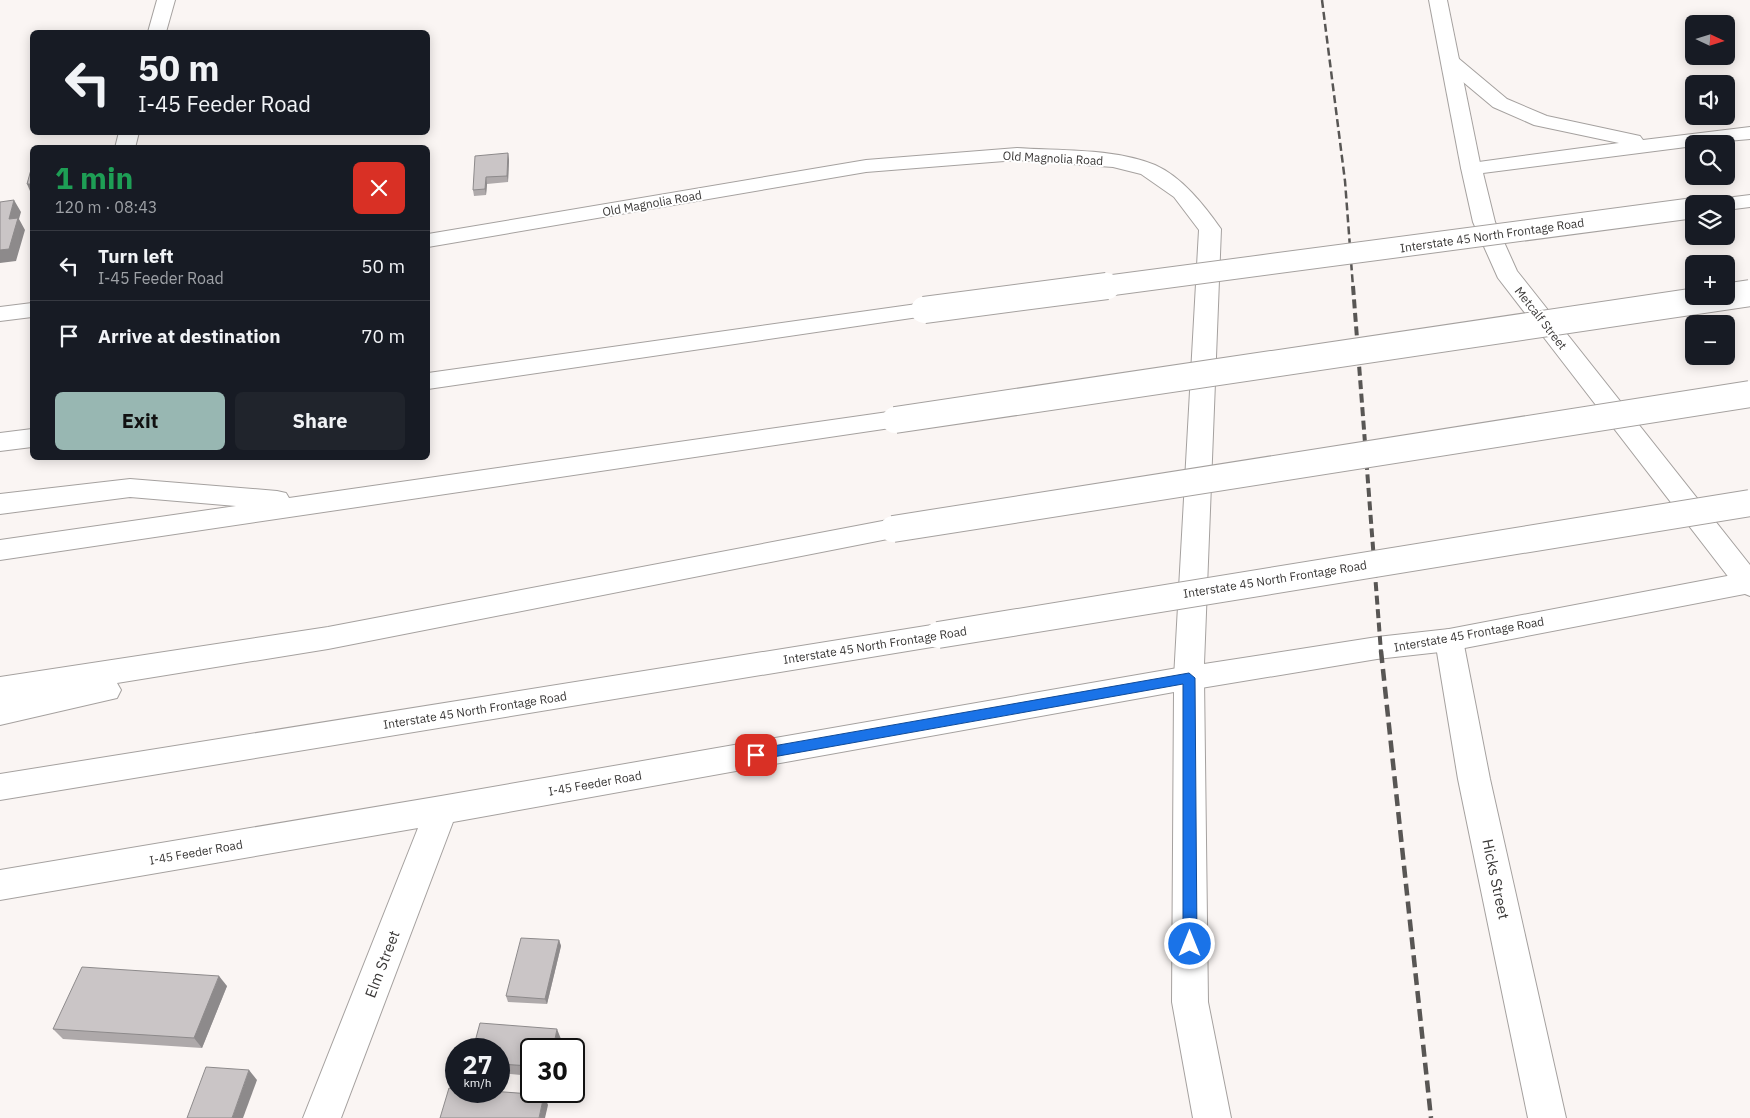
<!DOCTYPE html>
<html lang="en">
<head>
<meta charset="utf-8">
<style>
  body { margin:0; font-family:"IBM Plex Sans",sans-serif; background:#20242c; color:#f1f3f6; height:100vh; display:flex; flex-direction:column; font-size:19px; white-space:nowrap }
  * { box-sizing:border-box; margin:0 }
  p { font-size:16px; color:#9ea1a6 }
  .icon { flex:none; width:28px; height:28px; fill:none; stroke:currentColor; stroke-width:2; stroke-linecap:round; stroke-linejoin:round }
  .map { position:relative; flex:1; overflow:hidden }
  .panel { position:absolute; left:30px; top:145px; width:400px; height:315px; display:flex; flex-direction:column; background:#171b24; border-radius:8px; box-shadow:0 2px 12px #0003 }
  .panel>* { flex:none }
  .banner { position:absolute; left:30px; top:30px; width:400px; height:105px; border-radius:8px; box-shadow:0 2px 12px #0003; background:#171b24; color:#f1f3f6; overflow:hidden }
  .needle { width:32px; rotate:94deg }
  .fabs { position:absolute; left:1685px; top:15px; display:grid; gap:10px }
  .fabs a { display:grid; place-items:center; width:50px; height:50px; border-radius:8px; background:#171b24; box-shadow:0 2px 12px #0003; font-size:25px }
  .speed { position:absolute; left:445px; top:1038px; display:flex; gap:10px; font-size:25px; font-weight:700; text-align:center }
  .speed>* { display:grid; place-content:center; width:65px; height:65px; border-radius:50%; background:#171b24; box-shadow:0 2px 12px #0003; line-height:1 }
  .speed small { font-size:12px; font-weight:400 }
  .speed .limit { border:2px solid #111; border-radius:8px; background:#fff; color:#111 }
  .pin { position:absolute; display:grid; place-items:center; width:42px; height:42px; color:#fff; margin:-21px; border-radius:10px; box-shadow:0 2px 8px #0006 }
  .me { position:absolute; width:55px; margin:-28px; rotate:0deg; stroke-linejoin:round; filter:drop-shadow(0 0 4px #0008) }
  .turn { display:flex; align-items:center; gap:18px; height:105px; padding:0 25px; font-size:22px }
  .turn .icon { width:65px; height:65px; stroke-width:2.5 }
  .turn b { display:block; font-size:35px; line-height:42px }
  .round { display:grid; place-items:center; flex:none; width:52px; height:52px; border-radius:8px; background:#20242c }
  .summary { display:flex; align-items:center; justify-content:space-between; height:85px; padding:0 25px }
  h1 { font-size:30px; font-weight:700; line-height:38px; color:#1e9e55 }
  .button { display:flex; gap:10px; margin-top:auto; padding:10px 25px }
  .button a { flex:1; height:58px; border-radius:8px; background:#98b7b2; color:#111; font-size:20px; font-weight:700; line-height:58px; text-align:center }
  .button a+a { background:#20242c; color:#f1f3f6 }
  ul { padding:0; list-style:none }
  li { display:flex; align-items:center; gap:15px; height:70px; padding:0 25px; border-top:1px solid #363941 }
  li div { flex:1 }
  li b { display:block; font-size:19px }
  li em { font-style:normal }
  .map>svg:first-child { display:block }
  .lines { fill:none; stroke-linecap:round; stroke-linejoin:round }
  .minor-casing { stroke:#a5a19f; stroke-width:2 }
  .tertiary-casing { stroke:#a5a19f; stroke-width:2 }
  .secondary-casing { stroke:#a5a19f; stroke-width:2 }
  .motorway-casing { stroke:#a5a19f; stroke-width:2 }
  .minor { fill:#fff; fill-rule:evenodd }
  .tertiary { fill:#fff; fill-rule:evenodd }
  .secondary { fill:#fff; fill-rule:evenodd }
  .motorway { fill:#fff; fill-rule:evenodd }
  .rail-far2 { stroke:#585654; stroke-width:2.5; stroke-dasharray:8 4; stroke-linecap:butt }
  .rail-far1 { stroke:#585654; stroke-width:4; stroke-dasharray:9 4.5; stroke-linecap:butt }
  .rail { stroke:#585654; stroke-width:4.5; stroke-dasharray:12 6; stroke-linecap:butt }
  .secondary-bridge-far1-casing { stroke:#a5a19f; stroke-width:22; stroke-linecap:butt }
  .secondary-bridge-casing { stroke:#a5a19f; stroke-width:28; stroke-linecap:butt }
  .motorway-bridge-casing { stroke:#a5a19f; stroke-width:28; stroke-linecap:butt }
  .secondary-bridge-far1 { stroke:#fff; stroke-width:20 }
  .secondary-bridge { stroke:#fff; stroke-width:26 }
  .motorway-bridge { stroke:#fff; stroke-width:26 }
  .wall { fill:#aea9aa }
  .shaded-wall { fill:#8d8a8b }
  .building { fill:#cac5c6; stroke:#8d8a8b }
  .route { fill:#1a73e8; stroke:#114b97 }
  .labels { text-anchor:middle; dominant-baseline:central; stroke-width:4; stroke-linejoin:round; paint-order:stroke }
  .street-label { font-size:12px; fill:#393736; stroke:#fff }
  .near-street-label { font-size:15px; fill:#393736; stroke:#fff }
</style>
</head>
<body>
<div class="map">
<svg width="1750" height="1118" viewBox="0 0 1750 1118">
  <rect width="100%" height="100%" fill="#faf5f3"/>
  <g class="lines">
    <defs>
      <g id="minor">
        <path d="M157,0H175L166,32H148Z"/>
        <path d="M119,132H139L135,148H115Z"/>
        <path d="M1449,629L1459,632L1463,640L1490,779L1566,1118H1528L1458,779L1435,640L1439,632Z"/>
        <path d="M1189,666L1199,670L1204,678L1208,1002L1231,1118H1193L1172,1002L1174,692L453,822L341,1118H303L418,828L0,900V870L441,796Z"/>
      </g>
      <g id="tertiary">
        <path d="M1429,0H1447L1481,168L1478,172L1471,174L1464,172L1461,168Z"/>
        <path d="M1017,148C1061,151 1113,148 1155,165C1182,177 1204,205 1221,229L1204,664L1377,637L1449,629L1748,572L1750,573V593L1449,651L1377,659L1189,690L1179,686L1174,678L1199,230L1174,197L1141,174L1113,167L1017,160L866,172L428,247V234L866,160Z"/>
        <path d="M32,303V317L0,321V307Z"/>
      </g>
      <g id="secondary">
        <path d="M1451,56L1458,58L1507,99L1547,116L1640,136L1643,140L1750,127V139L1694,144V146L1483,173L1495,222L1517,271L1750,565V596L1740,592L1498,278L1473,222L1461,168L1464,164L1619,143L1534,125L1493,107L1444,66L1442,62L1444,58Z"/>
        <path d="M1750,195V207L1726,210V204H1715L1718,199Z"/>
        <path d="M924,303L932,305L936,310L932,315L428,389V373Z"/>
        <path d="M32,429V447L0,451V433Z"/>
        <path d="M938,624L948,627L952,635L948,643L938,646L0,800V774Z"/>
      </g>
      <g id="motorway">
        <path d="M895,411L904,414L908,420L904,426L0,560V540L236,506L130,497L0,514V494L130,479L277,491L286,493L289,498Z"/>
        <path d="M893,519L903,522L906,529L903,536L328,649L117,683L121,690L117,698L0,725V677L328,627Z"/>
      </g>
    </defs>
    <use href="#minor" class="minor-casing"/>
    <use href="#tertiary" class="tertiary-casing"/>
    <use href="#secondary" class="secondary-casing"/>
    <use href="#motorway" class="motorway-casing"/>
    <use href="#minor" class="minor"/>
    <use href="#tertiary" class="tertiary"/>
    <use href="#secondary" class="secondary"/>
    <use href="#motorway" class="motorway"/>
    <path class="rail-far2" d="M1322,0L1345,181L1353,287"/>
    <path class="rail-far1" d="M1353,286L1381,652"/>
    <path class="rail" d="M1381,651L1431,1118"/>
    <defs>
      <path id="secondary-bridge-far1" d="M1098,287L1694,208"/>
      <g id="secondary-bridge">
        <path d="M924,310L1107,286"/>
        <path d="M938,635L1750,503"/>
      </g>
      <g id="motorway-bridge">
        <path d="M895,420L1750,293"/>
        <path d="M893,529L1750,394"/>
      </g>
    </defs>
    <use href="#secondary-bridge-far1" class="secondary-bridge-far1-casing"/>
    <use href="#secondary-bridge" class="secondary-bridge-casing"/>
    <use href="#motorway-bridge" class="motorway-bridge-casing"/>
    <use href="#secondary-bridge-far1" class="secondary-bridge-far1"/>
    <use href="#secondary-bridge" class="secondary-bridge"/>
    <use href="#motorway-bridge" class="motorway-bridge"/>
  </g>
  <g class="wall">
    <path d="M508,153L509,160L508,182L487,184L486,195L474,196L473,190Z"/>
    <path d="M559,940L561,946L547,1004L508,1002L506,996Z"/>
    <path d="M227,986L202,1048L63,1039L53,1029Z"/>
    <path d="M561,1039L531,1049V1076L499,1073V1049Z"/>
  </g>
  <g class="shaded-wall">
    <path d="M508,153L509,160L508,182L507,176Z"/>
    <path d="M486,177L487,184L486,195L485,189Z"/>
    <path d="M27,184H32V190L30,191Z"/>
    <path d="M14,200L21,212L19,219L25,230L16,261L0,263V250Z"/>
    <path d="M559,940L561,946L547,1004L545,999Z"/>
    <path d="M219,976L227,986L202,1048L194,1038Z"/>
    <path d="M557,1029L561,1039L559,1049H553Z"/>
    <path d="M249,1070L257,1080L243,1118H232Z"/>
    <path d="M544,1095L548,1105L545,1118H539Z"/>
  </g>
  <g class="building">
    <path d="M508,153L507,176L486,177L485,189L473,190L475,156Z"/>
    <path d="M32,166V184H27Z"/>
    <path d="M14,200L9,219L18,218L9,249L0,250V202Z"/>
    <path d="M521,938L559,940L545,999L506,996Z"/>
    <path d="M82,967L219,976L194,1038L53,1029Z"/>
    <path d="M480,1023L557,1029L553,1049H531V1066L499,1064V1049H473Z"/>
    <path d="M206,1067L249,1070L232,1118H187Z"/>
    <path d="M449,1088L456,1089V1091H491L544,1095L539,1118H440Z"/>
  </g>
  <path class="route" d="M1189,673L1195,678L1197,944L1195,949L1190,951L1185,949L1183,944V684L756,760L750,755L756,749Z"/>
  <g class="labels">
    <g class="street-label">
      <text transform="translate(1053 158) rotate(3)">Old Magnolia Road</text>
      <text transform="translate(652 203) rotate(-10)">Old Magnolia Road</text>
      <text transform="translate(1492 235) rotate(-8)">Interstate 45 North Frontage Road</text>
      <text transform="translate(1541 318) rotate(52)">Metcalf Street</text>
      <text transform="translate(1275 579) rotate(-9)">Interstate 45 North Frontage Road</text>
      <text transform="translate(1469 634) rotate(-10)">Interstate 45 Frontage Road</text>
      <text transform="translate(875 645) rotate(-9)">Interstate 45 North Frontage Road</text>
      <text transform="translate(475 710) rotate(-9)">Interstate 45 North Frontage Road</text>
      <text transform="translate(595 783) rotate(-10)">I-45 Feeder Road</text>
      <text transform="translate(196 852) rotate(-10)">I-45 Feeder Road</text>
    </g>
    <g class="near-street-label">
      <text transform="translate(1496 879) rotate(78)">Hicks Street</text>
      <text transform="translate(382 964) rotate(-69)">Elm Street</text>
    </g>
  </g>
</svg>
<div class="fabs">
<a><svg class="needle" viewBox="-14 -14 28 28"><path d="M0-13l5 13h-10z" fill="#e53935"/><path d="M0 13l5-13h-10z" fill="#9ea1a6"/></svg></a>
<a><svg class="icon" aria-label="sound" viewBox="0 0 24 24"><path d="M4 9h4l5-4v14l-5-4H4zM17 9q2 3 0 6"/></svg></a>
<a><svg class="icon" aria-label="search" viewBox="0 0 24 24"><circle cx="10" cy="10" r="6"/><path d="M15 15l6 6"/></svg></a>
<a><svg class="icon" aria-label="layers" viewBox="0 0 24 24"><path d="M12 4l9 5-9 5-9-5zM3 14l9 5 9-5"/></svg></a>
<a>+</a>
<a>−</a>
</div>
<div class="speed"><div>27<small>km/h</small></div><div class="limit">30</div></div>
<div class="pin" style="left:756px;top:755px;background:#d93025"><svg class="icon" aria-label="arrive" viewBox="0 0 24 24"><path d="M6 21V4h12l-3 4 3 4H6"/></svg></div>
<svg class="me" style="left:1190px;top:944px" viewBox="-20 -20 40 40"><circle r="17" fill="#1a73e8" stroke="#fff" stroke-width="3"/><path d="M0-11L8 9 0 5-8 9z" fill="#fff"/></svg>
<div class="banner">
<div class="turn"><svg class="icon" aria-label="left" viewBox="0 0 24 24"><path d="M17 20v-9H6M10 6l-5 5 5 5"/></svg><div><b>50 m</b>I-45 Feeder Road</div></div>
</div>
<section class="panel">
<div class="summary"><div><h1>1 min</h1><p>120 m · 08:43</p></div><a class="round" style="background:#d93025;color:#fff"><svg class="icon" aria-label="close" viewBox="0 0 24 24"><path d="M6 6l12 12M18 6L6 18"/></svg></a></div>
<ul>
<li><svg class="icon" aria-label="left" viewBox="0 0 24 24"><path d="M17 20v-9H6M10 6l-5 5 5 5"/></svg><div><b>Turn left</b><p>I-45 Feeder Road</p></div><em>50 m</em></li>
<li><svg class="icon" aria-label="arrive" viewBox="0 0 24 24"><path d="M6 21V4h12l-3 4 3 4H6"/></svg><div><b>Arrive at destination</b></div><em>70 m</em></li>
</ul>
<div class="button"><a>Exit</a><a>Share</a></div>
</section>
</div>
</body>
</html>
